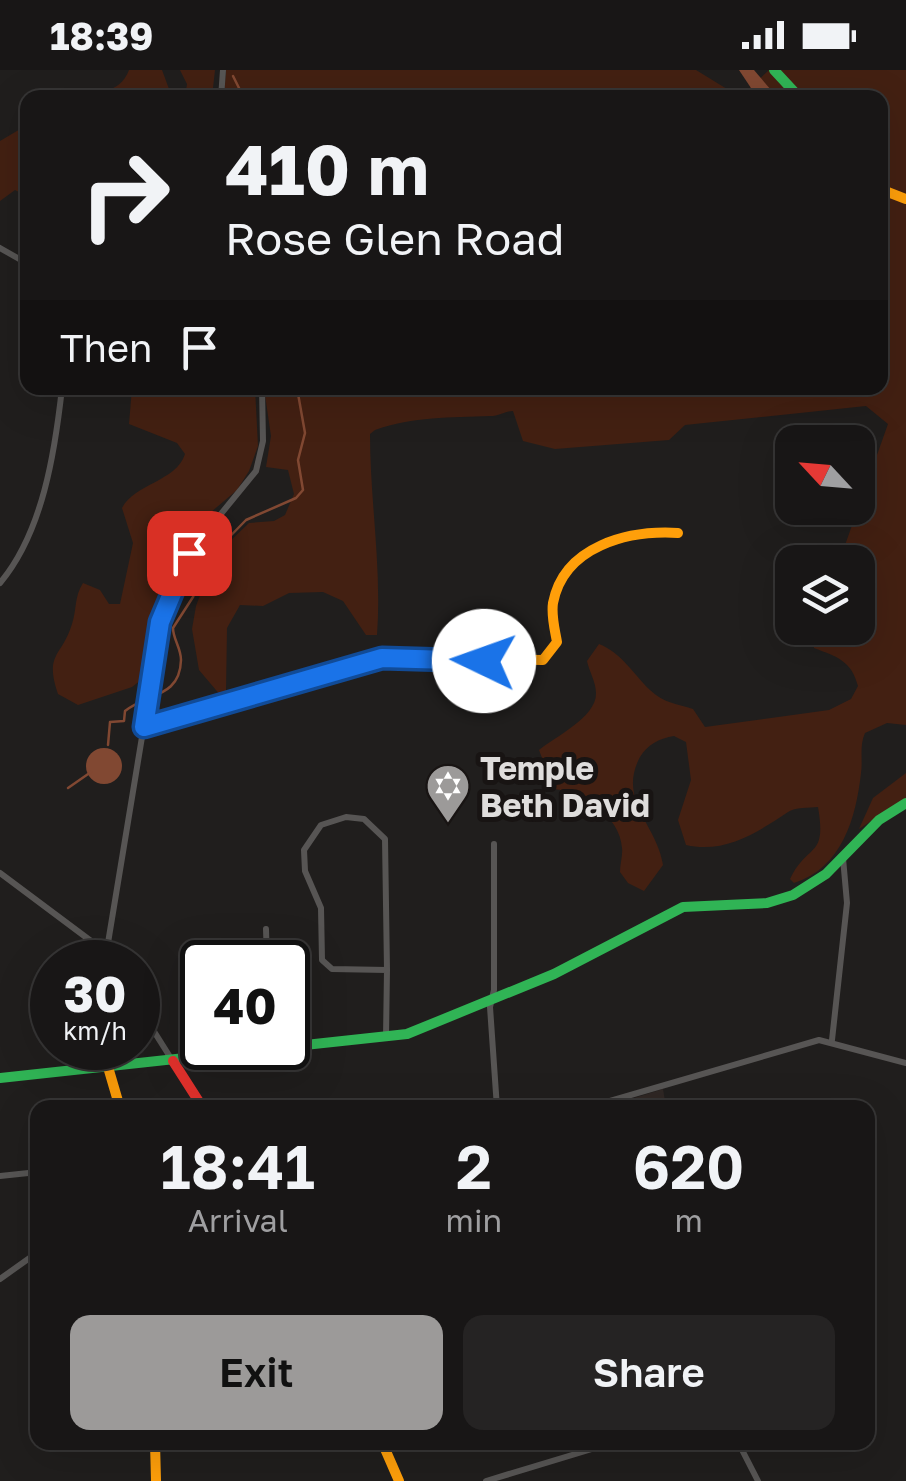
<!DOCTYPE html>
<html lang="en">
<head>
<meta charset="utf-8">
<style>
  body { margin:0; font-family:"Golos Text",sans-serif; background:#252323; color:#f1f3f6; height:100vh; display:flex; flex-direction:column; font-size:38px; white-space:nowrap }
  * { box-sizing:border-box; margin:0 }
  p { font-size:32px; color:#9f9fa1 }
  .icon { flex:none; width:55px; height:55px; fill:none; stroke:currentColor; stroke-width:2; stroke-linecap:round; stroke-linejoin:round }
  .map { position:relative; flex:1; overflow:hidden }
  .panel { position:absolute; left:30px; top:1030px; width:845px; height:350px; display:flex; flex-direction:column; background:#181616; border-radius:20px; box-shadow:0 10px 40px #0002,0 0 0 2px #363535 }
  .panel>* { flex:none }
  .banner { position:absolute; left:20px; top:20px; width:868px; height:305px; border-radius:20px; box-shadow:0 10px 40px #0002,0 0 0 2px #363535; background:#181616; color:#f1f3f6; overflow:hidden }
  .needle { width:65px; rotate:296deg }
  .fabs { position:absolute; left:775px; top:355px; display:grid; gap:20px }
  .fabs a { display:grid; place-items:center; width:100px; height:100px; border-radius:20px; background:#181616; box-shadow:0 10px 40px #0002,0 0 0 2px #363535; font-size:50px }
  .speed { position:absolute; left:30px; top:870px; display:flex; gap:20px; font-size:50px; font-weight:700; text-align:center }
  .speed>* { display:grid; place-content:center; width:130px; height:130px; border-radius:50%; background:#181616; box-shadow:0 10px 40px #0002,0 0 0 2px #363535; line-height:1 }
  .speed small { font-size:25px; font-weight:400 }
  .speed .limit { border:5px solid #111; border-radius:15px; background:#fff; color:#111 }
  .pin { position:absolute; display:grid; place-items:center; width:85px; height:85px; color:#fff; margin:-42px; border-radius:20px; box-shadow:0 5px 15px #0006 }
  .me { position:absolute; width:110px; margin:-55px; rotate:273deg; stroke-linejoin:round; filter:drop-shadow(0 0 8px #0008) }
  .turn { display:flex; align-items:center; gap:35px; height:210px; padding:0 40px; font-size:45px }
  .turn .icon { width:130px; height:130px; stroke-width:2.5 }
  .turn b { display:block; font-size:70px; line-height:85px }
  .then { display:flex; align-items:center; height:95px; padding:0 40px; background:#0003; gap:20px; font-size:38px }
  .eta { display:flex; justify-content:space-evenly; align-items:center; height:170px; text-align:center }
  .eta b { font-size:60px; font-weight:600; line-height:70px }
  .button { display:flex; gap:20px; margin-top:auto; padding:20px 40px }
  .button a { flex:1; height:115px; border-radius:20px; background:#9c9a99; color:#111; font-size:40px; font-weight:600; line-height:115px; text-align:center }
  .button a+a { background:#252323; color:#f1f3f6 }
  .status { display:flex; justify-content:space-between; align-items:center; height:70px; padding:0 50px; background:#181616; direction:ltr }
  .status svg { height:28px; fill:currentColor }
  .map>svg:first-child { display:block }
  .built { fill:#2f2724 }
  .green { fill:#432012 }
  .water { fill:#814832 }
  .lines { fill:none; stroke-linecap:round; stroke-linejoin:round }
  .stream { stroke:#814832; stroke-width:2.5 }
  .street { stroke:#575554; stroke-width:6 }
  .fast { stroke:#30b455; stroke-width:10 }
  .slow { stroke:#ff9f0a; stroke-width:10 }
  .jam { stroke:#e5322d; stroke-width:10 }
  .route-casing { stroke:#114b97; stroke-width:25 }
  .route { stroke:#1a73e8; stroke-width:18 }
  .labels { text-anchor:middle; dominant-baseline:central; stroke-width:10; stroke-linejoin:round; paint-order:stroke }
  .poi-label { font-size:32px; font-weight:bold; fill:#dfdddc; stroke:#181413; text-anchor:start }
</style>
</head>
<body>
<div class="status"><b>18:39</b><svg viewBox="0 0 49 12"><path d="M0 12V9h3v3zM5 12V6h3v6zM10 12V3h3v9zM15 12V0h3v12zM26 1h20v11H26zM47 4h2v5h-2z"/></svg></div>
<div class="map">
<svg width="906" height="1411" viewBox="0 0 906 1411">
  <rect width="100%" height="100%" fill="#201e1d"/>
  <path class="built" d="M663,1019L666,1037H605Z"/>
  <g class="green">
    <path d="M129,0H162L172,27H74C95,21 120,25 129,0Z"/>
    <path d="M180,0H215L212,27H185L187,14Z"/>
    <path d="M226,0H696L740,27L769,0L796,28H224Z"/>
    <path d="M779,0H906V128L880,118V28L804,27Z"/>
    <path d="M34,24L40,27L28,28L27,126L15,120L0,131V71L22,58L19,35Z"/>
    <path d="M880,121L906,132V655L887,653L865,663C859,676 863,690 861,703C856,748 842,798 794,813L790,809C808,772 827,789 818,737C809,738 795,737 788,742C758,762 725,784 686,775L678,750L691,710L686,672L674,666C660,668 647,675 640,687C617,730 657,755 663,795L644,821L628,813L620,802C620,794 623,785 622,778C620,746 582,721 554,719L539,680C555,667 597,647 596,623C596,612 589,601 587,591L599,574C622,583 633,604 650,620C663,633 678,634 693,639L705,657L829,640L851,629L858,616C851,590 837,587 814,578L811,559L858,558V492H839L888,354L866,336L685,355L669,370L555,379L523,371L513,341C504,341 500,346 490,346C450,348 414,346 375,360L370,364C370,431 382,499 377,565H366L343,531L323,522L289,523L263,536L240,535L227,558L226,622L221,626L199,600L192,559L196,536L214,488L227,474L249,453L274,451L285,445L294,424L288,400L266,397L271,366L264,318H880Z"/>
    <path d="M132,318H255L258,376L249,401L237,420L197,454L166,510L158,528L141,610L132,617L78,635L58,624C44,583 62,587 72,554C77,539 74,527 83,513L100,520L109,534H120L133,473L122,438C134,414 177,411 185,384L177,373L129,354Z"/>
    <path d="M906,703V728L859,759L873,728Z"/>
  </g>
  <g class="water">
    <path d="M739,0H754L777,27H757Z"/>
    <circle cx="104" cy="696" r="18"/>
  </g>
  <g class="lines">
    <g class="stream">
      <path d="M233,6L244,28"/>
      <path d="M108,675L110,652L124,651L125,641C147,623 180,628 181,590C181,578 173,569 173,558L193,527L205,492L246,450L296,428L303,420L298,390L305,363L297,318"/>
      <path d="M68,718L91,702"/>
    </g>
    <g class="street">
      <path d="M221,28L223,0"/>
      <path d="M0,178L28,194"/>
      <path d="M0,513C43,462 55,381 62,318"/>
      <path d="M494,774V920L490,937L497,1038"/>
      <path d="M0,803L91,871L110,892"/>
      <path d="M266,859L267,892"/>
      <path d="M106,885L161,552L189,483L256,401L263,371L262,318"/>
      <path d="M288,900L296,905V977"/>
      <path d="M138,936L172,990"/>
      <path d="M386,967L387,900L332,899L322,890L321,838L305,801L304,780L321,755L346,747L364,749L385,769L387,900"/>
      <path d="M832,970L847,833L843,788"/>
      <path d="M586,1038L819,970L906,993"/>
      <path d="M0,1106L38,1102"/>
      <path d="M0,1209L38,1182"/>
      <path d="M738,1372L758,1411"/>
      <path d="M486,1411L615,1372"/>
    </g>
    <g class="fast">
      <path d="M774,0L800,28"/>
      <path d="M0,1008L407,964L554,904L683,837L767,833L793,825L826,804L879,750L906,733"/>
    </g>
    <g class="slow">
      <path d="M880,119L906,129"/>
      <path d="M143,657L382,588L543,590L557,572C555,560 551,546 553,533C564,476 628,460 678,463"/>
      <path d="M108,997L120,1038"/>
      <path d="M155,1372L156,1411"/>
      <path d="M382,1372L399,1411"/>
    </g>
    <path class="jam" d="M173,991L203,1038"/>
  </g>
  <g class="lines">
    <defs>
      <path id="route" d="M189,483L160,552L144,657L382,588L484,591"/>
    </defs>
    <use href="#route" class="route-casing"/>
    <use href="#route" class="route"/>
  </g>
  <defs>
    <symbol id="synagogue-pin" viewBox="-11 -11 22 30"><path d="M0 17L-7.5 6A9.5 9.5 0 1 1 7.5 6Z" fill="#9c9a99" stroke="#181413"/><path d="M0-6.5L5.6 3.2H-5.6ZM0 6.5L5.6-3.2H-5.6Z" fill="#fff"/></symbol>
  </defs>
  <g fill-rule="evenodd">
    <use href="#synagogue-pin" x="423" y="691" width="50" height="68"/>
  </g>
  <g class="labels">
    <g class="poi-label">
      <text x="480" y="698">Temple<tspan x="480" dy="37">Beth David</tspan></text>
    </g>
  </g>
</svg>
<div class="fabs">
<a><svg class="needle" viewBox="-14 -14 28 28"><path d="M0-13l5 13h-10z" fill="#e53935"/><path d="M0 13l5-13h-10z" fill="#9f9fa1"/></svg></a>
<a><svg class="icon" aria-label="layers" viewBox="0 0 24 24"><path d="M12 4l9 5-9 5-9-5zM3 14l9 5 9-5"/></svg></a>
</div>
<div class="speed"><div>30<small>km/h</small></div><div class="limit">40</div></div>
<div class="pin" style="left:189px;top:483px;background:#d93025"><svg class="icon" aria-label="arrive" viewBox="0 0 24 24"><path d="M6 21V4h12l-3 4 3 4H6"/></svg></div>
<svg class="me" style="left:484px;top:591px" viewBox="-20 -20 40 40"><circle r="19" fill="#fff"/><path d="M0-13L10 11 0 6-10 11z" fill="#1a73e8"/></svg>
<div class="banner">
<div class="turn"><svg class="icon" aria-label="right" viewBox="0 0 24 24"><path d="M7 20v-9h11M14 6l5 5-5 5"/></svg><div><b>410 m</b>Rose Glen Road</div></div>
<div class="then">Then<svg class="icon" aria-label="arrive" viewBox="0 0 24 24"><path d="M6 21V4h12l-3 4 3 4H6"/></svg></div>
</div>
<section class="panel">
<div class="eta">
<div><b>18:41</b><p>Arrival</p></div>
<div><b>2</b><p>min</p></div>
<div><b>620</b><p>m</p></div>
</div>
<div class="button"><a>Exit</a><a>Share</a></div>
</section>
</div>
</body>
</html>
